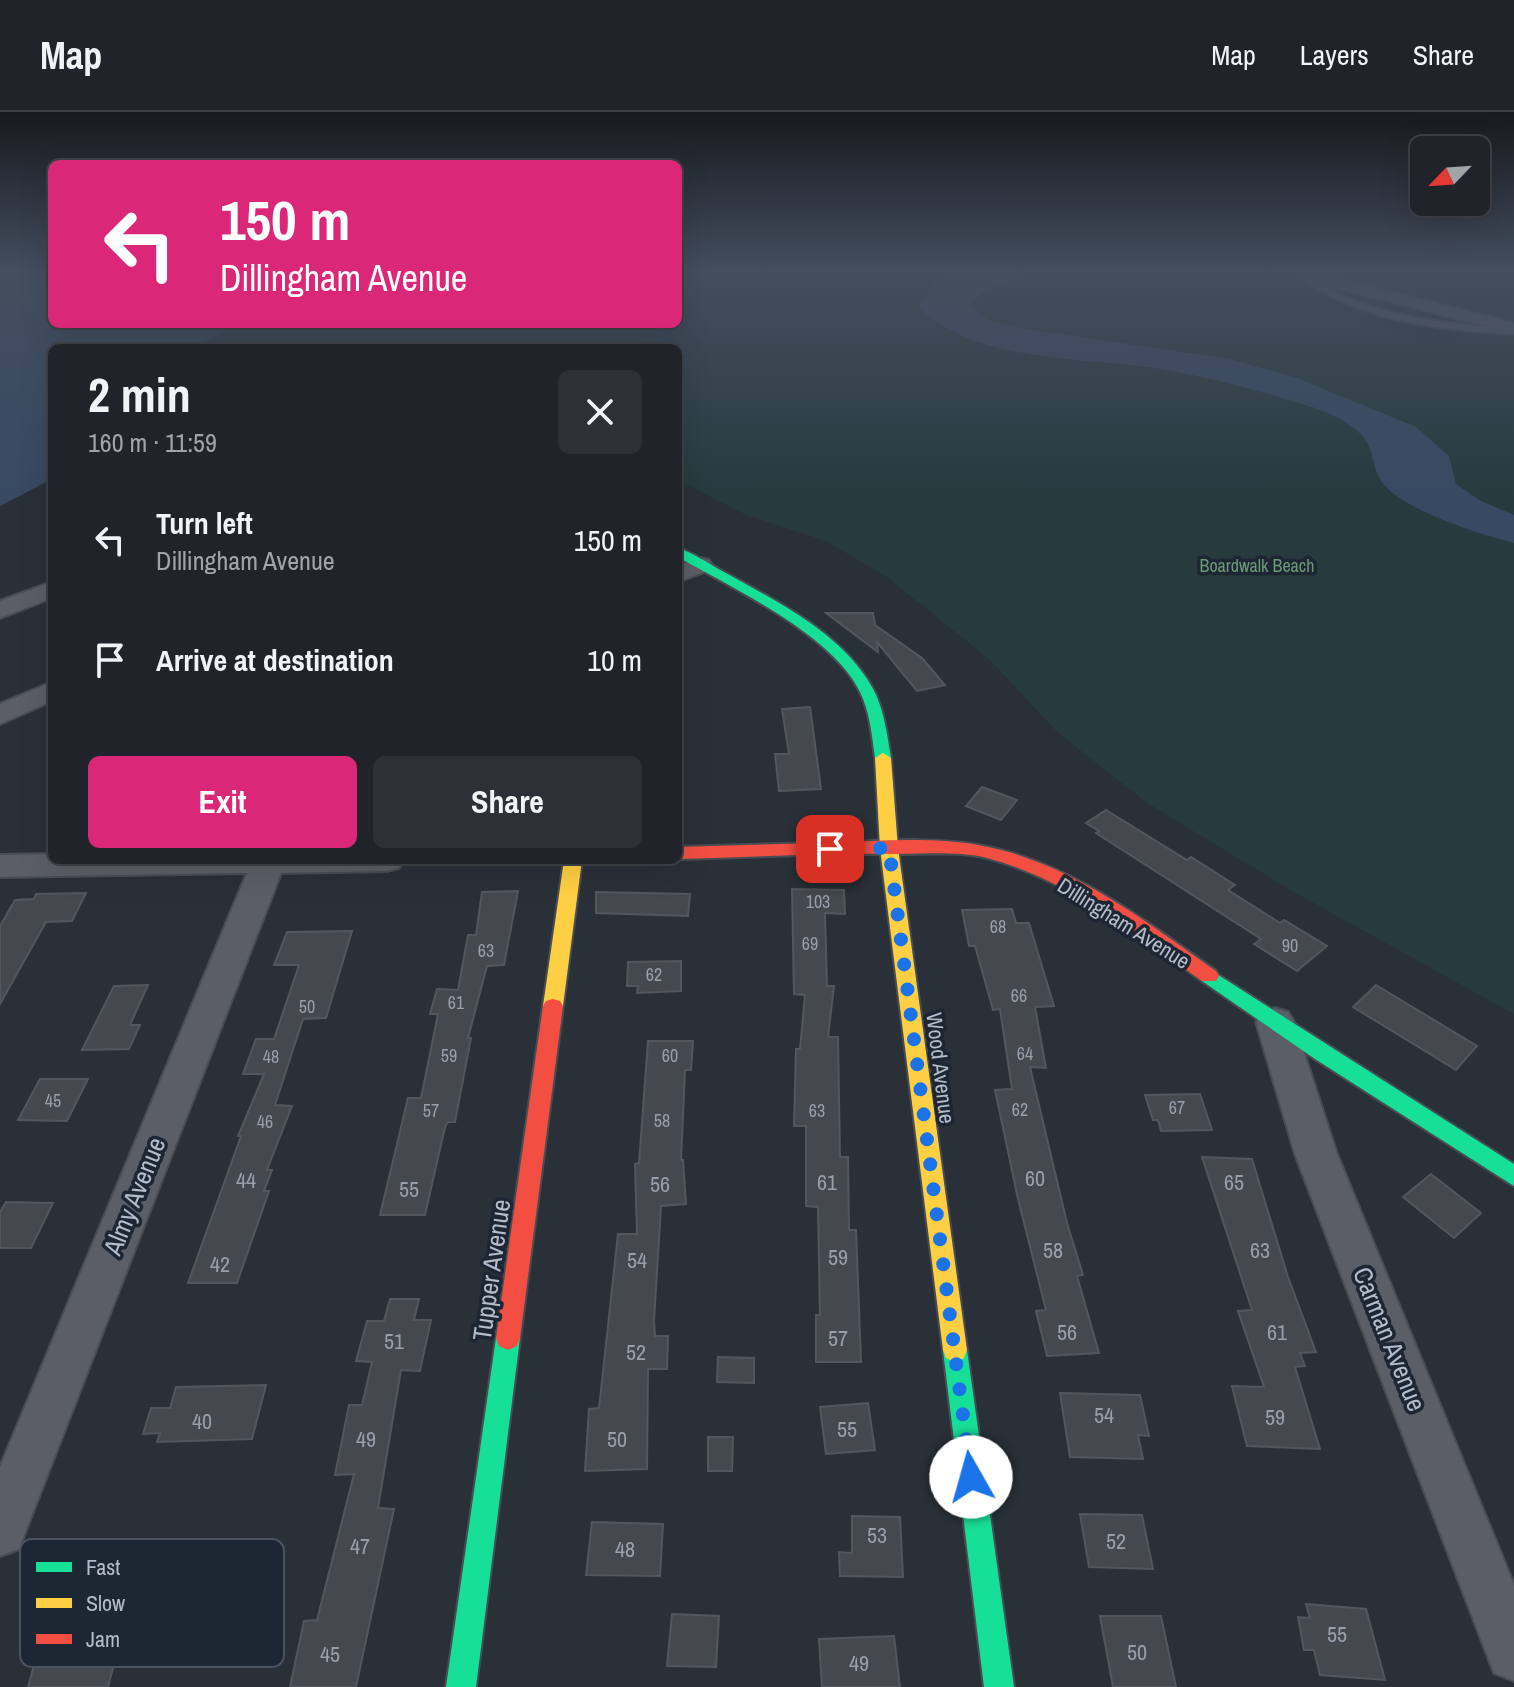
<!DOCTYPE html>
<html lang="en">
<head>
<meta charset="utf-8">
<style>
  body { margin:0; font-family:"Archivo Narrow",sans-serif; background:#2d3036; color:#f1f3f6; height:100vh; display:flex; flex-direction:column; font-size:30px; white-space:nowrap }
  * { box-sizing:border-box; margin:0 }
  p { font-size:26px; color:#a2a4a8 }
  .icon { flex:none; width:44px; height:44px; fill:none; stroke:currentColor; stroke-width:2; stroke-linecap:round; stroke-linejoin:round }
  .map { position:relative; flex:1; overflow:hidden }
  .sheet { position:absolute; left:48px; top:232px; width:634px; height:520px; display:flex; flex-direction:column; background:#20242a; border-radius:12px; box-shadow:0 8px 32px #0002,0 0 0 2px #3d4147 }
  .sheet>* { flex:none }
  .banner { position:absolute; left:48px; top:48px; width:634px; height:168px; border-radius:12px; box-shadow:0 8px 32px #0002,0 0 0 2px #3d4147; background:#db2777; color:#fff; overflow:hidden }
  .needle { width:52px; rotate:245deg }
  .fabs { position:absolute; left:1410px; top:24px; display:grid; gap:16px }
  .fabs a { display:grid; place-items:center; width:80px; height:80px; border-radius:12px; background:#20242a; box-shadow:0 8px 32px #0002,0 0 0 2px #3d4147; font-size:40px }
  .pin { position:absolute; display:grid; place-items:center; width:68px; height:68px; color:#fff; margin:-34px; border-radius:16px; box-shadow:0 4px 12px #0006 }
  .me { position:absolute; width:88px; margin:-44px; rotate:353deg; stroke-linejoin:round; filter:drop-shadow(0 0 6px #0008) }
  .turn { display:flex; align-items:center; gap:28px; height:168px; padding:0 40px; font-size:36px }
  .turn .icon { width:104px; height:104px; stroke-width:2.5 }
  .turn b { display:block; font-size:56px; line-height:68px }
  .round { display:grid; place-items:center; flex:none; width:84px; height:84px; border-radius:12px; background:#2d3036 }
  .head { display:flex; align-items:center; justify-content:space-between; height:136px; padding:0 40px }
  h1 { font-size:48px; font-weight:800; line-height:60px }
  .primary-button { display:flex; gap:16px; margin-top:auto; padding:16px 40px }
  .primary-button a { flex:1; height:92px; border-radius:12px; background:#db2777; color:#fff; font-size:32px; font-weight:800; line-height:92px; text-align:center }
  .primary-button a+a { background:#2d3036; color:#f1f3f6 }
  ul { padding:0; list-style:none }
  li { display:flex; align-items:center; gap:24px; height:120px; padding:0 40px }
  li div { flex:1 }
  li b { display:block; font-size:30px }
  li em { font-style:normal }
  header { display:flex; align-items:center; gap:48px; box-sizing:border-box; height:112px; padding:0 40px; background:#20242a; border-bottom:2px solid #3d4147 }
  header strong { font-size:38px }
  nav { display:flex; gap:44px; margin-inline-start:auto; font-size:28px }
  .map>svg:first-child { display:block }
  .green { fill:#273a3e }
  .water { fill:#384963 }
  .building { fill:#444950; stroke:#52575f; stroke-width:2 }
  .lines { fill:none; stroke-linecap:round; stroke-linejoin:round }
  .lane-casing { stroke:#484c53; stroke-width:4 }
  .street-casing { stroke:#484c53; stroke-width:4 }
  .fast-casing { stroke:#484c53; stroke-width:4 }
  .slow-casing { stroke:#484c53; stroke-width:4 }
  .jam-casing { stroke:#484c53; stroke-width:4 }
  .lane { fill:#5a5e66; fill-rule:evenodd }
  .street { fill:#5a5e66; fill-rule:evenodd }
  .fast { fill:#16e098; fill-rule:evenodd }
  .slow { fill:#ffcf43; fill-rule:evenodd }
  .jam { fill:#f24e42; fill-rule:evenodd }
  .route { stroke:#1a73e8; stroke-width:14; stroke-dasharray:0 25.2 }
  .labels { text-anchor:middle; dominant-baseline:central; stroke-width:7; stroke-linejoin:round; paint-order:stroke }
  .far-park-label { font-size:18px; fill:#6b9a76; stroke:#1d2633 }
  .number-label { font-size:18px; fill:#989fab }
  .street-label { font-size:22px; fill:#b4bcc9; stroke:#1d2633 }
  .near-number-label { font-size:22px; fill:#989fab }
  .near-street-label { font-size:26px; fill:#b4bcc9; stroke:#1d2633 }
  .key { fill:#1d2633; stroke:#4a5360; stroke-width:2 }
  .key-label { font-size:22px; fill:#b4bcc9 }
</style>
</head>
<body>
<header>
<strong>Map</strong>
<nav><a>Map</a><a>Layers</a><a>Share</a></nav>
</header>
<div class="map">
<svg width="1514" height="1575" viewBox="0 0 1514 1575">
  <rect width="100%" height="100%" fill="#2a3038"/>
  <g class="green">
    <path d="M678,161H1262L1308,178L1302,181C1324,201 1410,223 1442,231L1451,232L1465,218L1514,224V902L1292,779L1147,691L1056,619L990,548L887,465L826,429L746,403L678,368V236H151L183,212H678Z"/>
    <path d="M1326,161H1514V211L1336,167Z"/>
  </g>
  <g class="water">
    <path d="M0,161H52V212H240L192,236H52V367L0,394Z"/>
    <path d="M951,161H1049C1023,167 987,170 970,192C980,207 995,210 1012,215L1230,247L1297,266L1416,315L1449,344L1456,372L1481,389L1514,403V431C1479,422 1413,401 1387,376C1374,364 1375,347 1368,332C1357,311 1323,298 1302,292C1253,277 1205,264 1154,256C1079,245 977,251 918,195L937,167Z"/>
  </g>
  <g class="building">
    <path d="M826,501H873L875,513L922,546L945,573L917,579L877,530L878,540Z"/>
    <path d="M810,595L821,677L779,679L775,642H789L782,597Z"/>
    <path d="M982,675L1017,688L1001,708L966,694Z"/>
    <path d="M1106,698L1187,748L1191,745L1235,773L1228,778L1280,811L1284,808L1327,834L1297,859L1254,832L1261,827L1096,721L1099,719L1086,711Z"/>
    <path d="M792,777L844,778L845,802L825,801L827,874H834L828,925H838L840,1045H848L849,1118H856L861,1250H816V1203H820L818,1095L806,1094V1014H794L796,937H800L805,883L794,882Z"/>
    <path d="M518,779L504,853L487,854L468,926H471L455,1010H448L445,1015L425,1103H380L408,986H421L438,902H430L437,877L458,878L468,823H476L482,780Z"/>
    <path d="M596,780L690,782L688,804L596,801Z"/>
    <path d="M86,781L72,809L46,810L0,892V814L15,788L34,787L36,782Z"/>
    <path d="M1012,797L1016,811H1029L1054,894L1035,895L1046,956L1030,955L1067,1111L1083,1163L1077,1164L1099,1241L1047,1244L1036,1199L1046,1198L1018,1087L995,978L1012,977L1000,897L993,898L975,834H969L962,798Z"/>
    <path d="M352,819L326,906L303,907L275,993L292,994L267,1058H272L264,1079H269L237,1171H188L241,1024H238L264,962H243L256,927H274L299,853H274L287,820Z"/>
    <path d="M681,849V879L637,881L638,874H627L628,850Z"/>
    <path d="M148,873L130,913H140L129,937L82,938L114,874Z"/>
    <path d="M1376,873L1477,934L1456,958L1353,895Z"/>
    <path d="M648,929H693L691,958H685L681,1048H683L686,1092L661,1094L654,1209L655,1224H668L667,1257H648L647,1357L585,1359L589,1297L599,1296L618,1122H637L635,1052L639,1051Z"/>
    <path d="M40,967H88L67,1009L18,1008Z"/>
    <path d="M1200,982L1212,1018L1161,1019L1158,1008H1153L1145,983Z"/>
    <path d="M1202,1045L1252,1047L1288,1165L1316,1240L1300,1241L1305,1254L1295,1255L1320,1337L1247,1334L1232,1274L1264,1275L1238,1199L1252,1198Z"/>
    <path d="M1431,1062L1481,1101L1454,1126L1403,1085Z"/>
    <path d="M6,1090L53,1091L31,1136H0V1100Z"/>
    <path d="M390,1187H419L414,1208H431L420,1259L401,1258L378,1396L394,1397L356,1575H290L304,1509L317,1508L354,1362L335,1363L349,1293H362L372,1250L356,1249L367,1209H384Z"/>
    <path d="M718,1245L754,1246V1271L717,1270Z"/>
    <path d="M266,1273L252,1327L157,1330L160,1321L143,1322L151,1296H170L176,1275Z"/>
    <path d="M1060,1281L1140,1283L1149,1324L1138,1323L1143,1347L1070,1345Z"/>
    <path d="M868,1291L875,1338L826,1342L820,1295Z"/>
    <path d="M708,1325H733L732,1359H708Z"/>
    <path d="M1080,1402L1142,1403L1153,1457L1089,1455Z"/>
    <path d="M852,1404L900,1405L903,1465L840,1464L839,1440L852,1441Z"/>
    <path d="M592,1410L663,1412L660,1464L586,1463Z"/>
    <path d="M149,1486L138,1517L123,1518L108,1575H28L42,1524L98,1518L108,1487Z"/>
    <path d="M1306,1492L1366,1497L1385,1568L1320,1563L1314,1538H1304L1298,1505L1310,1506Z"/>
    <path d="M672,1502L719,1504L716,1555L667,1554Z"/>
    <path d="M1100,1504H1161L1176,1575H1113Z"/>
    <path d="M894,1524L900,1575H822L819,1527Z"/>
  </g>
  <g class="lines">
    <defs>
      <path id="lane" d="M1299,161L1322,165L1319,170C1369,205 1454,213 1514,216V222C1448,218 1365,211 1310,171V167L1299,165Z"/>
      <g id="street">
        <path d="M1319,162L1514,211V221L1313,170V164Z"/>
        <path d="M700,446L709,448L712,453L709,458L678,470V454Z"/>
        <path d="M52,470V486L0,506V489Z"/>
        <path d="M52,570V589L0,612V592Z"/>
        <path d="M52,742V748H403L399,756L387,759L281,761L26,1418L19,1437L0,1444V1355L247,761L0,765V743Z"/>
        <path d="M1275,896L1288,900L1294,910L1337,1042L1514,1473V1569L1494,1561L1295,1042L1256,910L1262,900Z"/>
      </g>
      <g id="fast">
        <path d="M678,436C693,441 708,451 722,459C774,488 841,520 872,575C884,596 887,622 891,646L889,649L883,651L875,646C872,624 870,600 860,580C832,522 732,476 678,445Z"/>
        <path d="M1209,857L1514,1052V1074L1315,947L1202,869L1199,864L1202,859Z"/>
        <path d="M508,1214L517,1218L520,1226L476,1575H446L496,1226L499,1218Z"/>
        <path d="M955,1226L964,1230L967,1238L1014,1575H984L943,1238L946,1230Z"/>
      </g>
      <g id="slow">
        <path d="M883,641L891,646L898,736L967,1238L964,1246L955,1250L946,1246L943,1238L880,736L875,646Z"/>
        <path d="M564,748H582L563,894L560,899H546L543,894Z"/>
      </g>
      <g id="jam">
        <path d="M819,731C871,730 927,724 978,733C1067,748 1144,808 1216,859L1219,864L1216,869H1202C1136,821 1067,767 987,746C958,739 926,742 896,742C824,741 751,745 678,747V735Z"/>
        <path d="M553,887L560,889L563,894L520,1226L517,1234L508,1238L499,1234L496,1226L543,894L546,889Z"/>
      </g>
    </defs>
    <use href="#lane" class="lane-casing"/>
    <use href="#street" class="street-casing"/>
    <use href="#fast" class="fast-casing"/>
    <use href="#slow" class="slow-casing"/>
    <use href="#jam" class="jam-casing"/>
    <use href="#lane" class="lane"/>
    <use href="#street" class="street"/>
    <use href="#fast" class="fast"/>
    <use href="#slow" class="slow"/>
    <use href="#jam" class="jam"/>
  </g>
  <linearGradient id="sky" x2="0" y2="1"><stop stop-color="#171a1f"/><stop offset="0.42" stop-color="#444e5e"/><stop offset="1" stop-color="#444e5e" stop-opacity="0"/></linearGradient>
  <rect width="1514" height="381" fill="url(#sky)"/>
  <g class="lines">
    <path class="route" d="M830,737L889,736L971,1365"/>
  </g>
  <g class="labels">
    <g class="far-park-label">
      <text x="1257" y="453">Boardwalk Beach</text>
    </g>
    <g class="number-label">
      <text x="818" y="789">103</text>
      <text x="998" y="814">68</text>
      <text x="810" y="831">69</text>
      <text x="1290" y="833">90</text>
      <text x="486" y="838">63</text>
      <text x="654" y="862">62</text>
      <text x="1019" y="883">66</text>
      <text x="456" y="890">61</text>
      <text x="307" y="894">50</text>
      <text x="1025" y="941">64</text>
      <text x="449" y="943">59</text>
      <text x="670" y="943">60</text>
      <text x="271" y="944">48</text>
      <text x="53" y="988">45</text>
      <text x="1177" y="995">67</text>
      <text x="1020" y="997">62</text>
      <text x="431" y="998">57</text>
      <text x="817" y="998">63</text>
      <text x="662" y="1008">58</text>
      <text x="265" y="1009">46</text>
    </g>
    <g class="street-label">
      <text transform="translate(1124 811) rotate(32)">Dillingham Avenue</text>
      <text transform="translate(941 956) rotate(83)">Wood Avenue</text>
    </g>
    <g class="near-number-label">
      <text x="1035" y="1066">60</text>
      <text x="246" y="1068">44</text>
      <text x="827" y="1070">61</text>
      <text x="1234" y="1070">65</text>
      <text x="660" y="1072">56</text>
      <text x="409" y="1077">55</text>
      <text x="1053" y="1138">58</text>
      <text x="1260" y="1138">63</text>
      <text x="838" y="1145">59</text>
      <text x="637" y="1148">54</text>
      <text x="220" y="1152">42</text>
      <text x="1067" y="1220">56</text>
      <text x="1277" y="1220">61</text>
      <text x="838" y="1226">57</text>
      <text x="394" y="1229">51</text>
      <text x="636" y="1240">52</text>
      <text x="1104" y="1303">54</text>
      <text x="1275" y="1305">59</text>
      <text x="202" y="1309">40</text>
      <text x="847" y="1317">55</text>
      <text x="366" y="1327">49</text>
      <text x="617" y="1327">50</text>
      <text x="877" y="1423">53</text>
      <text x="1116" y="1429">52</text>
      <text x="360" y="1434">47</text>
      <text x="625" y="1437">48</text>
      <text x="1337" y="1522">55</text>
      <text x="1137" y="1540">50</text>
      <text x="330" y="1542">45</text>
      <text x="859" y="1551">49</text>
    </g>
    <g class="near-street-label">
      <text transform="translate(134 1084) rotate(-68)">Almy Avenue</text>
      <text transform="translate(491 1158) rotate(-82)">Tupper Avenue</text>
      <text transform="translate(1390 1227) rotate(68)">Carman Avenue</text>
    </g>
  </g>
  <rect x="20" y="1427" width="264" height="128" rx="12" class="key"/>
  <rect x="36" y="1450" width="36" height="10" fill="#16e098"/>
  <rect x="36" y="1486" width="36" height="10" fill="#ffcf43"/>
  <rect x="36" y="1522" width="36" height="10" fill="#f24e42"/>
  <g class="key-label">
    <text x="86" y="1463">Fast</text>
    <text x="86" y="1499">Slow</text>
    <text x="86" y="1535">Jam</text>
  </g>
</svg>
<div class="fabs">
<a><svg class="needle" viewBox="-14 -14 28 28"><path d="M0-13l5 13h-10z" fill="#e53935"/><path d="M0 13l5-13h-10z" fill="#a2a4a8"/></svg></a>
</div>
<div class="pin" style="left:830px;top:737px;background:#d93025"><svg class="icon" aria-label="arrive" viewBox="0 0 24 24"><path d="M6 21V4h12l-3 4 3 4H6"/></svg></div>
<svg class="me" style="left:971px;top:1365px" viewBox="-20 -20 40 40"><circle r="19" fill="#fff"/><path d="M0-13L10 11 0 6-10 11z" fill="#1a73e8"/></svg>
<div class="banner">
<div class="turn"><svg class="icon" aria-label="left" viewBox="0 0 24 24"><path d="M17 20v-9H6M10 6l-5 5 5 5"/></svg><div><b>150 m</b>Dillingham Avenue</div></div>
</div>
<section class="sheet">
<div class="head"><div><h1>2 min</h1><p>160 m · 11:59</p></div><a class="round"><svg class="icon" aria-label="close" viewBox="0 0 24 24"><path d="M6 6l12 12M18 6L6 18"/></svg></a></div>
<ul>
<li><svg class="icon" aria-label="left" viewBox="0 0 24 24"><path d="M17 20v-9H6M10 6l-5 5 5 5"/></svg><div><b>Turn left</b><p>Dillingham Avenue</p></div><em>150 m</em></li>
<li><svg class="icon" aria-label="arrive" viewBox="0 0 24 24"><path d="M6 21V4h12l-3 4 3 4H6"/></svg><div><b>Arrive at destination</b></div><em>10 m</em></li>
</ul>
<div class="primary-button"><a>Exit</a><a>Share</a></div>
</section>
</div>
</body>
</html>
